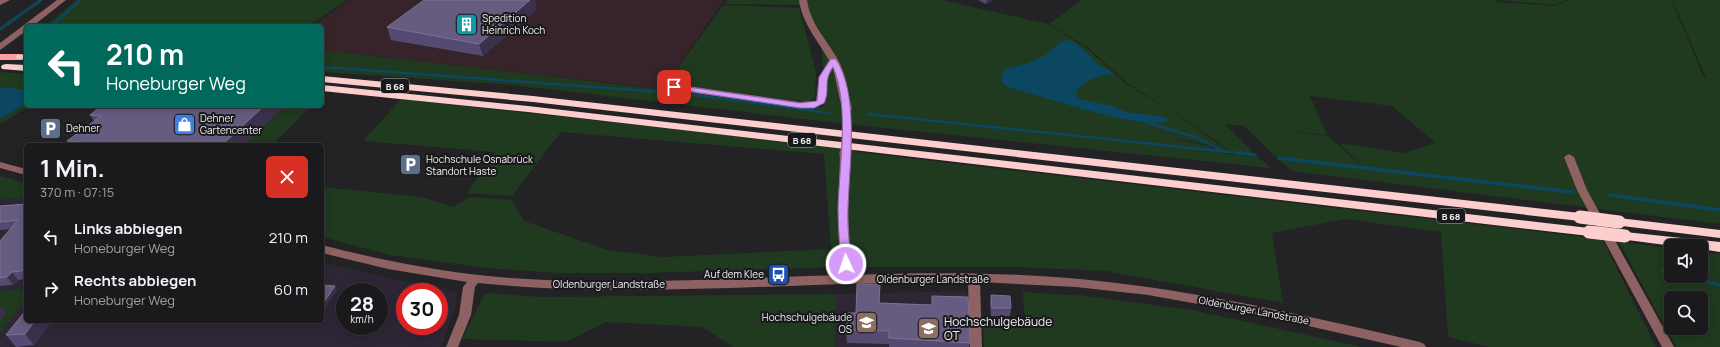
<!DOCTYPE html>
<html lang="de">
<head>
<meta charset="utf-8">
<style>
  body { margin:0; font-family:Manrope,sans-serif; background:#272729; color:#f1f3f6; height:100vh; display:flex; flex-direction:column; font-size:15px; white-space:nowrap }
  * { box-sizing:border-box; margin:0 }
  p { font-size:13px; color:#9fa1a3 }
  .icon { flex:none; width:22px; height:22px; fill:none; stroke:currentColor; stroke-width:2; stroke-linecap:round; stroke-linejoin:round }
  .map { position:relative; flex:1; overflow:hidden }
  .sheet { position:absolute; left:24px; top:143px; width:300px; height:180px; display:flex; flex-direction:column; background:#1a1a1c; border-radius:6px; box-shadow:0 2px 10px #0003,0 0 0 1px #38383b }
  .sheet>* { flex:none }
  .top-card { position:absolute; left:24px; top:24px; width:300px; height:84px; border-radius:6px; box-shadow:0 2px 10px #0003,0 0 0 1px #38383b; background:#00695c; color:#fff; overflow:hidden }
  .controls { position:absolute; left:1664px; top:239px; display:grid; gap:8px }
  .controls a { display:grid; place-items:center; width:44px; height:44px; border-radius:6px; background:#1a1a1c; box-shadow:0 2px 10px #0003,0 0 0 1px #38383b; font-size:20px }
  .speed { position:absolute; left:336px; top:283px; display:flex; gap:8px; font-size:20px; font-weight:700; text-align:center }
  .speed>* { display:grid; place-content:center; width:52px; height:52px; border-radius:50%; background:#1a1a1c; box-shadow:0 2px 10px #0003,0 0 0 1px #38383b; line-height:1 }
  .speed small { font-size:10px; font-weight:400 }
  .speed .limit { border:6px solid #d22; background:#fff; color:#111 }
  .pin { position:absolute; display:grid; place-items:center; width:34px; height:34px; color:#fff; margin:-17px; border-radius:8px; box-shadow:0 2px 6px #0006 }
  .me { position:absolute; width:44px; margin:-22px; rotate:357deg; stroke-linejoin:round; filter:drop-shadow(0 0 3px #0008) }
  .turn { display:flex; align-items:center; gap:14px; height:84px; padding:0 16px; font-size:18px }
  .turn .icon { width:52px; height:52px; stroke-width:2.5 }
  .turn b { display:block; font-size:28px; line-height:34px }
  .round { display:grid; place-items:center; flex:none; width:42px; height:42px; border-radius:6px; background:#272729 }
  .headline { display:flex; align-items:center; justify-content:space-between; height:68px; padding:0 16px }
  h1 { font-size:24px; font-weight:700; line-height:30px }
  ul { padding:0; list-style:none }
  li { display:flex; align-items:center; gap:12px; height:52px; padding:0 16px }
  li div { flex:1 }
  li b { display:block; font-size:15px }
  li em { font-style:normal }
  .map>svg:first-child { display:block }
  .commercial { fill:#36242a }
  .education { fill:#2e2635; fill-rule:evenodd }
  .green { fill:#1f3a1f; fill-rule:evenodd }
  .water { fill:#0b4761 }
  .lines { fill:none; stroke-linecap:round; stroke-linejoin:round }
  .stream-far1 { stroke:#0b4761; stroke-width:2.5 }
  .stream { stroke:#0b4761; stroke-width:3.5 }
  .minor { fill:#8e6162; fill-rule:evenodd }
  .major { fill:#fd9ea1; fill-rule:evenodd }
  .highway { fill:#fdcece; fill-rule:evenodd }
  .minor-bridge-far1 { stroke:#8e6162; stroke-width:8 }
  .minor-bridge { stroke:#8e6162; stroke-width:11 }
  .highway-bridge { stroke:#fdcece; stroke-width:13 }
  .wall { fill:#554a72 }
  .shaded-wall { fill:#3a324d }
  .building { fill:#665c80; stroke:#7b7392 }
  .route { fill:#d79bf9; stroke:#8c65a2 }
  .labels { text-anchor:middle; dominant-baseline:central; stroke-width:4; stroke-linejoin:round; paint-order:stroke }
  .shield { fill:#19191b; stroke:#b0b0b2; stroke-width:1 }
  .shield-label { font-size:9px; font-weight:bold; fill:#f1f1f3 }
  .poi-label { font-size:10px; fill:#f1f1f3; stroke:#19191b; text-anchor:start }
  .street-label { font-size:10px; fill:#f1f1f3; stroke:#19191b }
  .near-poi-label { font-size:12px; fill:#f1f1f3; stroke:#19191b; text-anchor:start }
</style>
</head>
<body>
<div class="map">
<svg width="1720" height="347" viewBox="0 0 1720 347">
  <rect width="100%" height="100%" fill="#232225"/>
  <path class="commercial" d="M350,0H724L662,89L322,50V26H312Z"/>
  <g class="education">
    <path d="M0,176L26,183V321H322V262L389,279L443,287L457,293L456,305L441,347H0ZM345,292H379V326H345ZM405,292H439V326H405Z"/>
    <path d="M967,291L968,347H835L836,294Z"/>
  </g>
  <g class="green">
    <path d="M38,0H44L0,32V27Z"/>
    <path d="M76,0H347L308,26H45Z"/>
    <path d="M727,0H943L1048,24L1088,49L1125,83L1167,108L1233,154L1219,152L1210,145L1157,135L1209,146L1219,153L1258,157L1271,168L838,123L512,85L322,72V50L675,91L686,89L800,105L822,107L827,99L819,30L803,5L724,4Z"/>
    <path d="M1082,0H1495L1497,2L1555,6L1568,0H1668L1673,4L1704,78H1706L1674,4L1669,0H1720V224L1292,171L1276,157L1365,169L1339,143L1403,153L1436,143L1392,106L1310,96L1327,135L1264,128L1328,136L1364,168L1275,156L1244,126L1225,124L1257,156L1235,154L1169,109L1127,83L1090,49L1049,24Z"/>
    <path d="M1497,0H1566L1555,5Z"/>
    <path d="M723,5L799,8L816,72L815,98L807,102L667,83Z"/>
    <path d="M3,72L26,74V106H30L0,124V73Z"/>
    <path d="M401,99L855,149L856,152L1602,239L1656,347H1489L1448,337L1441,232L1345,219L1272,233L1283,303L1105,271L1015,267H833L652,273H555L487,268L390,255L322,237V187L422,197L453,207L470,197L512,200L524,221L608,250L662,257L831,249L824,154L561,132L512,196L467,193L495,152L363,141Z"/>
    <path d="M284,106L310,107L272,145H243Z"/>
    <path d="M0,176L26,183V198L0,199Z"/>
    <path d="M1619,242L1671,248V276H1701V252L1720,254V347H1676ZM1671,298H1701V328H1671Z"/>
    <path d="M26,289V300L0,333V291Z"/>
    <path d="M1023,292L1088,296L1192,310L1361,347H984L983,323L1025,324Z"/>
    <path d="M485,293L541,297L836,294L835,347H733L702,327L606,322L566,342L462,339Z"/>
  </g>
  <g class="water">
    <path d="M1066,40C1081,42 1088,56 1099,65C1103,68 1109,69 1113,73L1112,75C1098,74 1087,81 1077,90L1076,95L1078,99L1114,106L1126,112L1165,117L1169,120C1146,133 1040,95 1010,88L1002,83L1001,75L1006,69L1028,63L1046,55L1060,42Z"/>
    <path d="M0,87L26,90V104L0,119Z"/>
  </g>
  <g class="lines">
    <g class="stream-far1">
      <path d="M51,26L81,0"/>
      <path d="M0,29L41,0"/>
      <path d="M322,67L688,94L829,113"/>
      <path d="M868,114L1248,154"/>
      <path d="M1145,122L1195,137L1223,151"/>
    </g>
    <g class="stream">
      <path d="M1238,153L1255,155"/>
      <path d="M1279,158L1572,192"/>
      <path d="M1610,195L1720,210"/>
      <path d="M1662,271L1671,274"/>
      <path d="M1681,276L1720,285"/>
    </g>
    <g class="minor">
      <path d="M0,0H10L0,5Z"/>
      <path d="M57,0H66L33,26H26V31L0,50V43Z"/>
      <path d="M799,0H807C810,23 826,39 837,58C846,73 848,92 852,109L850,111L847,112L842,109L833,68C824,82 829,89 825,103L814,108H800L674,90L670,87L674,84L800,102L816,101L819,77L829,60C818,41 802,23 799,0Z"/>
      <path d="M845,153L850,156L848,211L851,275C937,272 1023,272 1108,282C1214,294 1317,318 1420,342L1424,344L1426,347H1401L1265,316L1148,295L1076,287L980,282L982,347H970L968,282H922C775,284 625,298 478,283L475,287L471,315L458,347H446L459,315L463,287L467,282L388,269L322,253V245C384,261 446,273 510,278C620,286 730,278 840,275L838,211L840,156Z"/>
      <path d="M1569,154L1574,157L1587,190L1674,347H1662L1577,190L1564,157Z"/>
      <path d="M0,162L26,169V175L0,168Z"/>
    </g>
    <path class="major" d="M0,54H21L25,57L21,60H0Z"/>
    <g class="highway">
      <path d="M26,54V60L17,59L16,57L17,55Z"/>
      <path d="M6,64L26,65V71L2,69L1,67L2,65Z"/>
      <path d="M322,76L533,96L1580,213L1584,214L1586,217L1584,220L1580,221L533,102L322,82Z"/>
      <path d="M322,85L528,106L1589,228L1594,229L1595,232L1594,235L1589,236L528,112L322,91Z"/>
      <path d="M1619,218L1720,230V238L1614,225L1613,222L1614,219Z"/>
      <path d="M1625,232L1720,242V252L1701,249V246H1673L1620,239L1619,236L1620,233Z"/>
    </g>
    <path class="minor-bridge-far1" d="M845,154L847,109"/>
    <path class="minor-bridge" d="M845,156V153"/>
    <g class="highway-bridge">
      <path d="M1580,217L1619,222"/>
      <path d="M1589,232L1625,236"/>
    </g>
  </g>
  <g class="wall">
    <path d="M978,0H993L986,4Z"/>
    <path d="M537,9L483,56L391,40L387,27Z"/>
    <path d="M101,106H284L243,145H70L67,141L94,121L90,115Z"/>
    <path d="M26,204V279L18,280L13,285L0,286V241L11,229L0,230V206Z"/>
    <path d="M991,295L1011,308L1010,316H991L990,303Z"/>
    <path d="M932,296L970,343L969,347H889V344L847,343L846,330L856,313L879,303L932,305Z"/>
    <path d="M26,321H52L34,345L16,347L6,335Z"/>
  </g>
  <g class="shaded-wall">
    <path d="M530,0H535L537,9L483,56L479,44Z"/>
    <path d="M987,0H993L986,4Z"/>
    <path d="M264,106H284L243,145H222Z"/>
    <path d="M26,266V277L22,271Z"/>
    <path d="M12,272L18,280L13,285L7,277Z"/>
    <path d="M335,286L337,290L323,311L322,309V305Z"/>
    <path d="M0,305L6,312L0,321Z"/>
    <path d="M35,321H52L34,345L25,334Z"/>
  </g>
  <g class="building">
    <path d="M424,0H530L479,44L387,27Z"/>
    <path d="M101,106H264L222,145H109L67,141L101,116L90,115Z"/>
    <path d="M26,204V266L22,271L12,272L7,277L0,278V241L18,220L0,222V206Z"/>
    <path d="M857,284H880L879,303L932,305V296L968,297L970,343L889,338V331L846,330L848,313H856Z"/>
    <path d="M322,285L335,286L322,305Z"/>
    <path d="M991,295L1010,296L1011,308H992Z"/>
    <path d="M26,310V321H35L25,334L6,335Z"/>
  </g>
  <path class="route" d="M831,59H836C860,97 849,165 848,209C847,227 850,246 851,264L846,267L841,264C840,246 838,227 838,209C839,166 850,107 833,67C822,83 831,88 824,103L814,108H800L674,89L670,87L674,85L800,103L817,101L819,77Z"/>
  <defs>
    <symbol id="building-square" viewBox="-11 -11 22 22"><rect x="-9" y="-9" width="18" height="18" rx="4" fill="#0f9aa8" stroke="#19191b"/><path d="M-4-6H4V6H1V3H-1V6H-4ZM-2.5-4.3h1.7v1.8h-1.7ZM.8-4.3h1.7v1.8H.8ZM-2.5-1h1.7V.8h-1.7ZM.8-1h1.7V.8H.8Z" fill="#fff"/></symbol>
    <symbol id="shop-square" viewBox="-11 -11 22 22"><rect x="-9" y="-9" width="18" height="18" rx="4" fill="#3f7fe0" stroke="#19191b"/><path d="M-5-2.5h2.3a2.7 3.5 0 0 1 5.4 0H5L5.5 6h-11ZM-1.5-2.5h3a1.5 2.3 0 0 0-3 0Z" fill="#fff"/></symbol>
    <symbol id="parking-square" viewBox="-11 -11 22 22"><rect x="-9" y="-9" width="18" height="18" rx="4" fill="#5c6f8a" stroke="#19191b"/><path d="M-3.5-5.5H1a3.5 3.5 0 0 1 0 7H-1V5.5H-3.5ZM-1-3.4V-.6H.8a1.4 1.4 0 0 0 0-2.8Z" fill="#fff"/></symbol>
    <symbol id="bus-square" viewBox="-11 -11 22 22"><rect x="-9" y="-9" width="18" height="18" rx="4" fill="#1a4fb4" stroke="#19191b"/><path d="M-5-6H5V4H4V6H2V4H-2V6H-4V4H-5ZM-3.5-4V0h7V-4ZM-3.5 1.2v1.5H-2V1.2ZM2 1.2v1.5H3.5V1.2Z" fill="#fff"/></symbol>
    <symbol id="university-square" viewBox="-11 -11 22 22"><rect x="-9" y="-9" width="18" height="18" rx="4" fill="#8d6e63" stroke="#19191b"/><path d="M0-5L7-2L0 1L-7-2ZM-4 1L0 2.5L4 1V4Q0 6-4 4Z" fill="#fff"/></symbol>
  </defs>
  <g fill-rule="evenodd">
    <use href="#building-square" x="454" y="12" width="25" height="25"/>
    <use href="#shop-square" x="172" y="112" width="25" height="25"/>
    <use href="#parking-square" x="38" y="116" width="25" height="25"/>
    <use href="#parking-square" x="398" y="152" width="25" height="25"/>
    <use href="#bus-square" x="766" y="262" width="25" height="25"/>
    <use href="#university-square" x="854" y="310" width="25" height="25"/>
    <use href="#university-square" x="916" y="316" width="25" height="25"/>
  </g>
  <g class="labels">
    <g class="shield">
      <rect x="381" y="79" width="28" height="14" rx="3"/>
      <rect x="788" y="133" width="28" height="14" rx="3"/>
      <rect x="1437" y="209" width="28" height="14" rx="3"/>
    </g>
    <g class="shield-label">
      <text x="395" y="86">B 68</text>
      <text x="802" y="140">B 68</text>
      <text x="1451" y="216">B 68</text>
    </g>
    <g class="poi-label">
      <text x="482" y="18">Spedition<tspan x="482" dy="12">Heinrich Koch</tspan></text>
      <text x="200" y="118">Dehner<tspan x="200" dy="12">Gartencenter</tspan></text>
      <text x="66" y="128">Dehner</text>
      <text x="426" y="159">Hochschule Osnabrück<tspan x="426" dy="12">Standort Haste</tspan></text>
      <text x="764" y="274" text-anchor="end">Auf dem Klee</text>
      <text x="852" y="317" text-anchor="end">Hochschulgebäude<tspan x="852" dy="12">OS</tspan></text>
    </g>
    <g class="street-label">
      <text x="933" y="279">Oldenburger Landstraße</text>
      <text x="609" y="284">Oldenburger Landstraße</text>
      <text transform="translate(1254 310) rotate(11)">Oldenburger Landstraße</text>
    </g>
    <g class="near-poi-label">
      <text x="944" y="321">Hochschulgebäude<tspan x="944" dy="14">OT</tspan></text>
    </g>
  </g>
</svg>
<div class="controls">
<a><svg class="icon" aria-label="sound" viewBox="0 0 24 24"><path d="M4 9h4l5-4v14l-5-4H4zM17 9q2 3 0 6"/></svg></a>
<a><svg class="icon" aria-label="search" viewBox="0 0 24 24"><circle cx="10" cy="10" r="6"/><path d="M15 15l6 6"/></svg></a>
</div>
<div class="speed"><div>28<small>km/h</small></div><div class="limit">30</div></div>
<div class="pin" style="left:674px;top:87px;background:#d93025"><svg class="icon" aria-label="arrive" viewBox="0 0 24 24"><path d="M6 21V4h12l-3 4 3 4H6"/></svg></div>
<svg class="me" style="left:846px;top:264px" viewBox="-20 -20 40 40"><circle r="17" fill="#d79bf9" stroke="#fff" stroke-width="3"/><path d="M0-11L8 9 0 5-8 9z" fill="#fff"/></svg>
<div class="top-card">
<div class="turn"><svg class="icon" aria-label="left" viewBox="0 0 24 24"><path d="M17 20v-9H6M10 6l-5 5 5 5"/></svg><div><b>210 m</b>Honeburger Weg</div></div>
</div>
<section class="sheet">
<div class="headline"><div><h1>1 Min.</h1><p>370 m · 07:15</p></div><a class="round" style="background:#d93025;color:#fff"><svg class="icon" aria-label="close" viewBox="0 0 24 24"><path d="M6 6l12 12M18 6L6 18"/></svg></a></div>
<ul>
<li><svg class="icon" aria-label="left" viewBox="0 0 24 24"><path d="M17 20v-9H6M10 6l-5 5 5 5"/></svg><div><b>Links abbiegen</b><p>Honeburger Weg</p></div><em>210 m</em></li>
<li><svg class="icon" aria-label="right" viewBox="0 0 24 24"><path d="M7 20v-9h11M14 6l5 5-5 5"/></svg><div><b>Rechts abbiegen</b><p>Honeburger Weg</p></div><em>60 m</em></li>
</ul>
</section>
</div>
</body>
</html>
